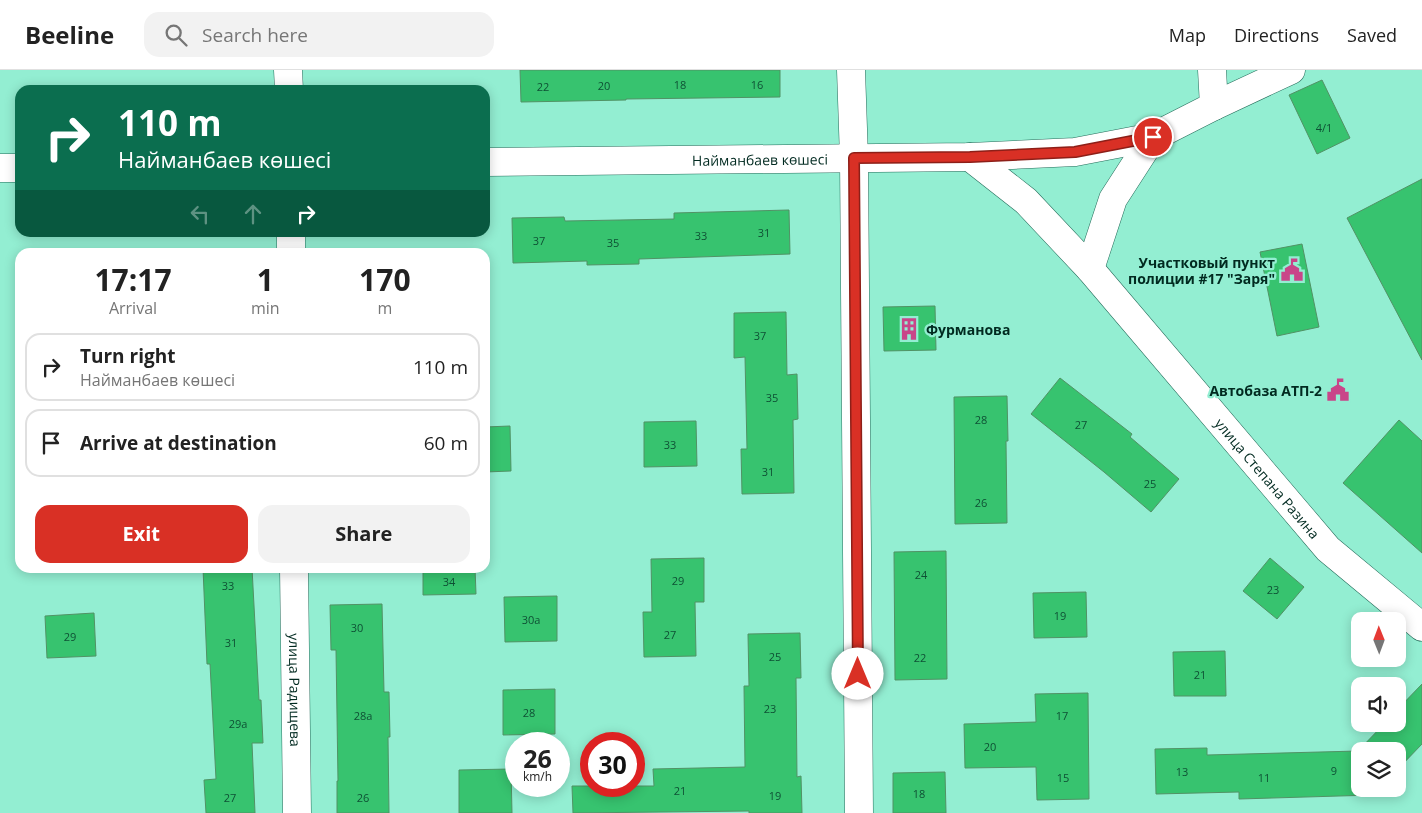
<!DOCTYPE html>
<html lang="en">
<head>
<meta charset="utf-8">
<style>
  body { margin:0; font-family:"Open Sans",sans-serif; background:#f2f2f2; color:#222; height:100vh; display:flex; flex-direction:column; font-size:19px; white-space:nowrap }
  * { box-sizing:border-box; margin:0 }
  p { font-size:16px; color:#767676 }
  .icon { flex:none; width:28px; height:28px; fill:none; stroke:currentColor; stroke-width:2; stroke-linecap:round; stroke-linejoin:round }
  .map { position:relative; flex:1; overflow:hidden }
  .side { position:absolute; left:15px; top:178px; width:475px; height:325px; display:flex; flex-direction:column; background:#fff; border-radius:15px; box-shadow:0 2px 12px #0003 }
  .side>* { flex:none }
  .banner { position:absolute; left:15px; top:15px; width:475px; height:152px; border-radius:15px; box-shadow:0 2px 12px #0003; background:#0b6e4f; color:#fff; overflow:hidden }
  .needle { width:32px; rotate:359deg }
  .fabs { position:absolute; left:1351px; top:542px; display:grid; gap:10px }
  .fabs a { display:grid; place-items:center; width:55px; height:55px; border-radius:10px; background:#fff; box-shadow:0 2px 12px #0003; font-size:25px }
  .speed { position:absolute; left:505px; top:662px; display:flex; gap:10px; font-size:25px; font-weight:700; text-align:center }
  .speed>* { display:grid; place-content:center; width:65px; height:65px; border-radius:50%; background:#fff; box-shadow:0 2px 12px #0003; line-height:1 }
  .speed small { font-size:12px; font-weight:400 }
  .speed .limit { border:8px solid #d22; background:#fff; color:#111 }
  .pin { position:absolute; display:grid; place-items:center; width:42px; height:42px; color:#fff; margin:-21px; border:2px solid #fff; border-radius:50%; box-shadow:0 1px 5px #0007 }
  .me { position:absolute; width:55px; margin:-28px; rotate:0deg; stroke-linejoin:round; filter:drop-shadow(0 0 4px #0008) }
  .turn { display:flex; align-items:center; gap:18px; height:105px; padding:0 20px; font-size:22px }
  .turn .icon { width:65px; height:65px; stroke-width:2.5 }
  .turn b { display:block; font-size:35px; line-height:42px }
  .lanes { display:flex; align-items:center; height:48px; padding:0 20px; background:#0003; justify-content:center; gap:25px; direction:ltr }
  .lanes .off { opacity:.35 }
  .eta { display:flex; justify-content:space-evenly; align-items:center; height:85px; text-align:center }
  .eta b { font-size:30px; font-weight:700; line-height:35px }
  .button { display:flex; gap:10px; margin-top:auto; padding:10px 20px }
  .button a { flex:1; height:58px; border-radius:15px; background:#d93025; color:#fff; font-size:20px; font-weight:700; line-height:58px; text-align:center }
  .button a+a { background:#f2f2f2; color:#222 }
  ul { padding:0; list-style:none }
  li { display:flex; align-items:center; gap:15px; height:68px; margin:0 10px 8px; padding:0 10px; border:2px solid #e0e0e0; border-radius:15px }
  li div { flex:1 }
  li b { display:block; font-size:19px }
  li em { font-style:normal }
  header { display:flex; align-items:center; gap:30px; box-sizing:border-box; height:70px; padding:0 25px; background:#fff; border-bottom:1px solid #e0e0e0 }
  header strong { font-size:24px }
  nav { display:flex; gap:28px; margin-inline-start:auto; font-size:18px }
  .search { width:350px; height:45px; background:#f2f2f2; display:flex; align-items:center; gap:12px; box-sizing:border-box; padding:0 18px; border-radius:15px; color:#767676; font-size:19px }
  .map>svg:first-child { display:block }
  .building { fill:#37c36f; stroke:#519265 }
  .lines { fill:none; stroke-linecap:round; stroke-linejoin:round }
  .minor-casing { stroke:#256c5a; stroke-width:29 }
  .secondary-casing { stroke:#256c5a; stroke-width:29 }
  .minor { stroke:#fff; stroke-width:28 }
  .secondary { stroke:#fff; stroke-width:28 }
  .route-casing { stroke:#8d1f18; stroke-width:12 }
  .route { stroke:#d93025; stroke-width:9 }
  .labels { text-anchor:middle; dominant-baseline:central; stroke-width:4.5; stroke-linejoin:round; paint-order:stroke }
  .number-label { font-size:11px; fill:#0e5034 }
  .street-label { font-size:14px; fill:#012a20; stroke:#93eed2 }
  .poi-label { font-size:14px; font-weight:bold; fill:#012a20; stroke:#93eed2; text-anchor:end }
</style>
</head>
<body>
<header>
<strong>Beeline</strong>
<div class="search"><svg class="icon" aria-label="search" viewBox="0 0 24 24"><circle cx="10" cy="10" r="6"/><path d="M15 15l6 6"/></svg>Search here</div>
<nav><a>Map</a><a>Directions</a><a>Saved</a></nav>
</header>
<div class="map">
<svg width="1422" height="743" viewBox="0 0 1422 743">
  <rect width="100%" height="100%" fill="#93eed2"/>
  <g class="building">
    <path d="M520,0H780V27L626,29V30L521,32Z"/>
    <path d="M1322,10L1350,68L1317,84L1289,25Z"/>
    <path d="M1422,109V290L1347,148Z"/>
    <path d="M789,140L790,184L639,189V194L587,195V191L513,193L512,148L564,147L565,151L674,149V143Z"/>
    <path d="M1302,174L1319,257L1277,266L1260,182Z"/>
    <path d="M935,236L936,280L884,281L883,237Z"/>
    <path d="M786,242L787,305L797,304L798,349L793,350L794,423L742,424L741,379H747L745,287L734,288V243Z"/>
    <path d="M1060,308L1132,364L1130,367L1179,409L1151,442L1104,402L1031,344Z"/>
    <path d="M1007,326L1008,371H1006L1007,453L955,454L954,327Z"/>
    <path d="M1399,350L1422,371V483L1343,413Z"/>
    <path d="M696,351L697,396L644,397V352Z"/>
    <path d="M510,356L511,401L485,402V357Z"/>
    <path d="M946,481L947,609L895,610L894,482Z"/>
    <path d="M704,488V532H695L696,586L644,587L643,542H652L651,489Z"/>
    <path d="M1270,488L1304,517L1277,549L1243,521Z"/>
    <path d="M203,498H252L259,630H261L263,673H252L255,743H206L204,710L216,709L210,594H207Z"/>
    <path d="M423,498H475L476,524L423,525Z"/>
    <path d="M1086,522L1087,567L1034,568L1033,523Z"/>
    <path d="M557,526V571L505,572L504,527Z"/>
    <path d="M382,534L384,622H389L390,667H388L389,743H337V711H338L336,580H331L330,535Z"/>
    <path d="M94,543L96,586L47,588L45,546Z"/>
    <path d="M800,563L801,608H796L797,707L801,706L802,743H749V741L573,743L572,716H654L653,699L745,697L744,616H749L748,564Z"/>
    <path d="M1225,581L1226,626H1174L1173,582Z"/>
    <path d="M1422,614V674L1398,699V681H1360V719H1379L1373,725L1239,729V722L1156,724L1155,679L1207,678V685L1358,681L1384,654H1398V639Z"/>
    <path d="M555,619V664L503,665V620Z"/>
    <path d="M1088,623L1089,729L1037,730L1036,697L965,698L964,654L1036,652L1035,624Z"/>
    <path d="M511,699L512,743H459V700Z"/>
    <path d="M945,702L946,743H893V703Z"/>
  </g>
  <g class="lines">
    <defs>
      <g id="minor">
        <path d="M288,0L289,20"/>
        <path d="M1214,36L1291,0"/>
        <path d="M854,88L859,743"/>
        <path d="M291,162V182"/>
        <path id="s1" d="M294,498L297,743"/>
      </g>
      <g id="secondary">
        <path d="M851,0L854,88"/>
        <path id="s2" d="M970,87L1026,131L1090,199L1328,479L1422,557"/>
        <path id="s3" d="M485,92L970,87L1075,82L1153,67L1214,36L1212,0"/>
        <path d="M0,98H20"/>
        <path d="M1090,199L1113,129L1153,67"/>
      </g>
    </defs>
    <use href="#minor" class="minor-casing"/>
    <use href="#secondary" class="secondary-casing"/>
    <use href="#minor" class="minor"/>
    <use href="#secondary" class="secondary"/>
  </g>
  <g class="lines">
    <defs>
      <path id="route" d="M858,604L854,88L970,87L1075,82L1153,67"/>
    </defs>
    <use href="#route" class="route-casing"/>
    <use href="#route" class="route"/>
  </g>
  <defs>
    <symbol id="civic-bare" viewBox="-9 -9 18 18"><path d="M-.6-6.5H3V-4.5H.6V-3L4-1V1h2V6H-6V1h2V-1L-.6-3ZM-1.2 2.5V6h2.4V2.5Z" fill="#c94589" stroke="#93eed2" stroke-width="2.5" paint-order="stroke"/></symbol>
    <symbol id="building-bare" viewBox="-9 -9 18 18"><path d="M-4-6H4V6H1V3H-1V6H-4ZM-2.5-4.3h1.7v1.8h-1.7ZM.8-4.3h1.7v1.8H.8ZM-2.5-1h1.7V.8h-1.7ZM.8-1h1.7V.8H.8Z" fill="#c94589" stroke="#93eed2" stroke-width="2.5" paint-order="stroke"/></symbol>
  </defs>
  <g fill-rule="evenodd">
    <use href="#civic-bare" x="1276" y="184" width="32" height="32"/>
    <use href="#building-bare" x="893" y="243" width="32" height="32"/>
    <use href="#civic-bare" x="1322" y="304" width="32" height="32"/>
  </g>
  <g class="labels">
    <g class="number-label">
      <text x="680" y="14">18</text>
      <text x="757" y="14">16</text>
      <text x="604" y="15">20</text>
      <text x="543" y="16">22</text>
      <text x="1324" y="57">4/1</text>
      <text x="764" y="162">31</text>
      <text x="701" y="165">33</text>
      <text x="539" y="170">37</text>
      <text x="613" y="172">35</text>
      <text x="760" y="265">37</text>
      <text x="772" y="327">35</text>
      <text x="981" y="349">28</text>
      <text x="1081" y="354">27</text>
      <text x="670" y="374">33</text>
      <text x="768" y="401">31</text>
      <text x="1150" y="413">25</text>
      <text x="981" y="432">26</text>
      <text x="921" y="504">24</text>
      <text x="678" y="510">29</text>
      <text x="449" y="511">34</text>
      <text x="228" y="515">33</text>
      <text x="1273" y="519">23</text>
      <text x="1060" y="545">19</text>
      <text x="531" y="549">30а</text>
      <text x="357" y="557">30</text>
      <text x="670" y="564">27</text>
      <text x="70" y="566">29</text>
      <text x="231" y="572">31</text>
      <text x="775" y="586">25</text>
      <text x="920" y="587">22</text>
      <text x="1200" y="604">21</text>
      <text x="770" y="638">23</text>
      <text x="529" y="642">28</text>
      <text x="363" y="645">28а</text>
      <text x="1062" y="645">17</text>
      <text x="238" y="653">29а</text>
      <text x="990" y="676">20</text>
      <text x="1334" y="700">9</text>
      <text x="1182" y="701">13</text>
      <text x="1063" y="707">15</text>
      <text x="1264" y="707">11</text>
      <text x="680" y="720">21</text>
      <text x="919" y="723">18</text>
      <text x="775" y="725">19</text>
      <text x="230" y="727">27</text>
      <text x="363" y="727">26</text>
    </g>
    <g class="street-label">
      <text stroke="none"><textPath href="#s3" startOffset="275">Найманбаев көшесі</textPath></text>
      <text stroke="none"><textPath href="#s2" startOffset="439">улица Степана Разина</textPath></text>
      <text stroke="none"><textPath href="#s1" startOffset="122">улица Радищева</textPath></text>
    </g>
    <g class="poi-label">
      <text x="1275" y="192">Участковый пункт<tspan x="1275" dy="16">полиции #17 "Заря"</tspan></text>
      <text x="926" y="259" text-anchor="start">Фурманова</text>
      <text x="1322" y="320">Автобаза АТП-2</text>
    </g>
  </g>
</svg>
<div class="fabs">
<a><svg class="needle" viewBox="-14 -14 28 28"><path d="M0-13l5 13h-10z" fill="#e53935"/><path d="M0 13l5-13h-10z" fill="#767676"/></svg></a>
<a><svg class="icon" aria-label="sound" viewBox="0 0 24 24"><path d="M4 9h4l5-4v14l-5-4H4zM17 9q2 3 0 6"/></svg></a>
<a><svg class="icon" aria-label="layers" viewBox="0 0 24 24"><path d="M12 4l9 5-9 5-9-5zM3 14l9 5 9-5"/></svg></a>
</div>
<div class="speed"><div>26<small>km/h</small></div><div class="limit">30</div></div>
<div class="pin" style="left:1153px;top:67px;background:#d93025"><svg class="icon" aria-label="arrive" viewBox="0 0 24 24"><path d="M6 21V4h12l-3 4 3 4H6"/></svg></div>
<svg class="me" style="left:858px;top:604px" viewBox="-20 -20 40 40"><circle r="19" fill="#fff"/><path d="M0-13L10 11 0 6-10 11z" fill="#d93025"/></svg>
<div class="banner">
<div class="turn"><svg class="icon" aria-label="right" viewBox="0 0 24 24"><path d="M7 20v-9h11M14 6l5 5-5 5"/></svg><div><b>110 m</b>Найманбаев көшесі</div></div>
<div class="lanes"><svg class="icon off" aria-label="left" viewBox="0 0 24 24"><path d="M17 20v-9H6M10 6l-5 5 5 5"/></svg><svg class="icon off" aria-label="ahead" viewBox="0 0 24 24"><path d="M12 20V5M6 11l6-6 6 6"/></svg><svg class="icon" aria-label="right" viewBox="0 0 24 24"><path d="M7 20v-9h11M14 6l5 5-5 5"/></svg></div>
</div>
<section class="side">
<div class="eta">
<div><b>17:17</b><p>Arrival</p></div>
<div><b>1</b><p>min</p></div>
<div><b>170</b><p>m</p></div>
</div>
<ul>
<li><svg class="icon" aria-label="right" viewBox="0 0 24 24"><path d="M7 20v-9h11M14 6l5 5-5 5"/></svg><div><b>Turn right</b><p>Найманбаев көшесі</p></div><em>110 m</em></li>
<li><svg class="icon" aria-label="arrive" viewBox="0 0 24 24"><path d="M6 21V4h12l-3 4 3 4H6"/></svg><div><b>Arrive at destination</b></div><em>60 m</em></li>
</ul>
<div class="button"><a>Exit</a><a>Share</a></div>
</section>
</div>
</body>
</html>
